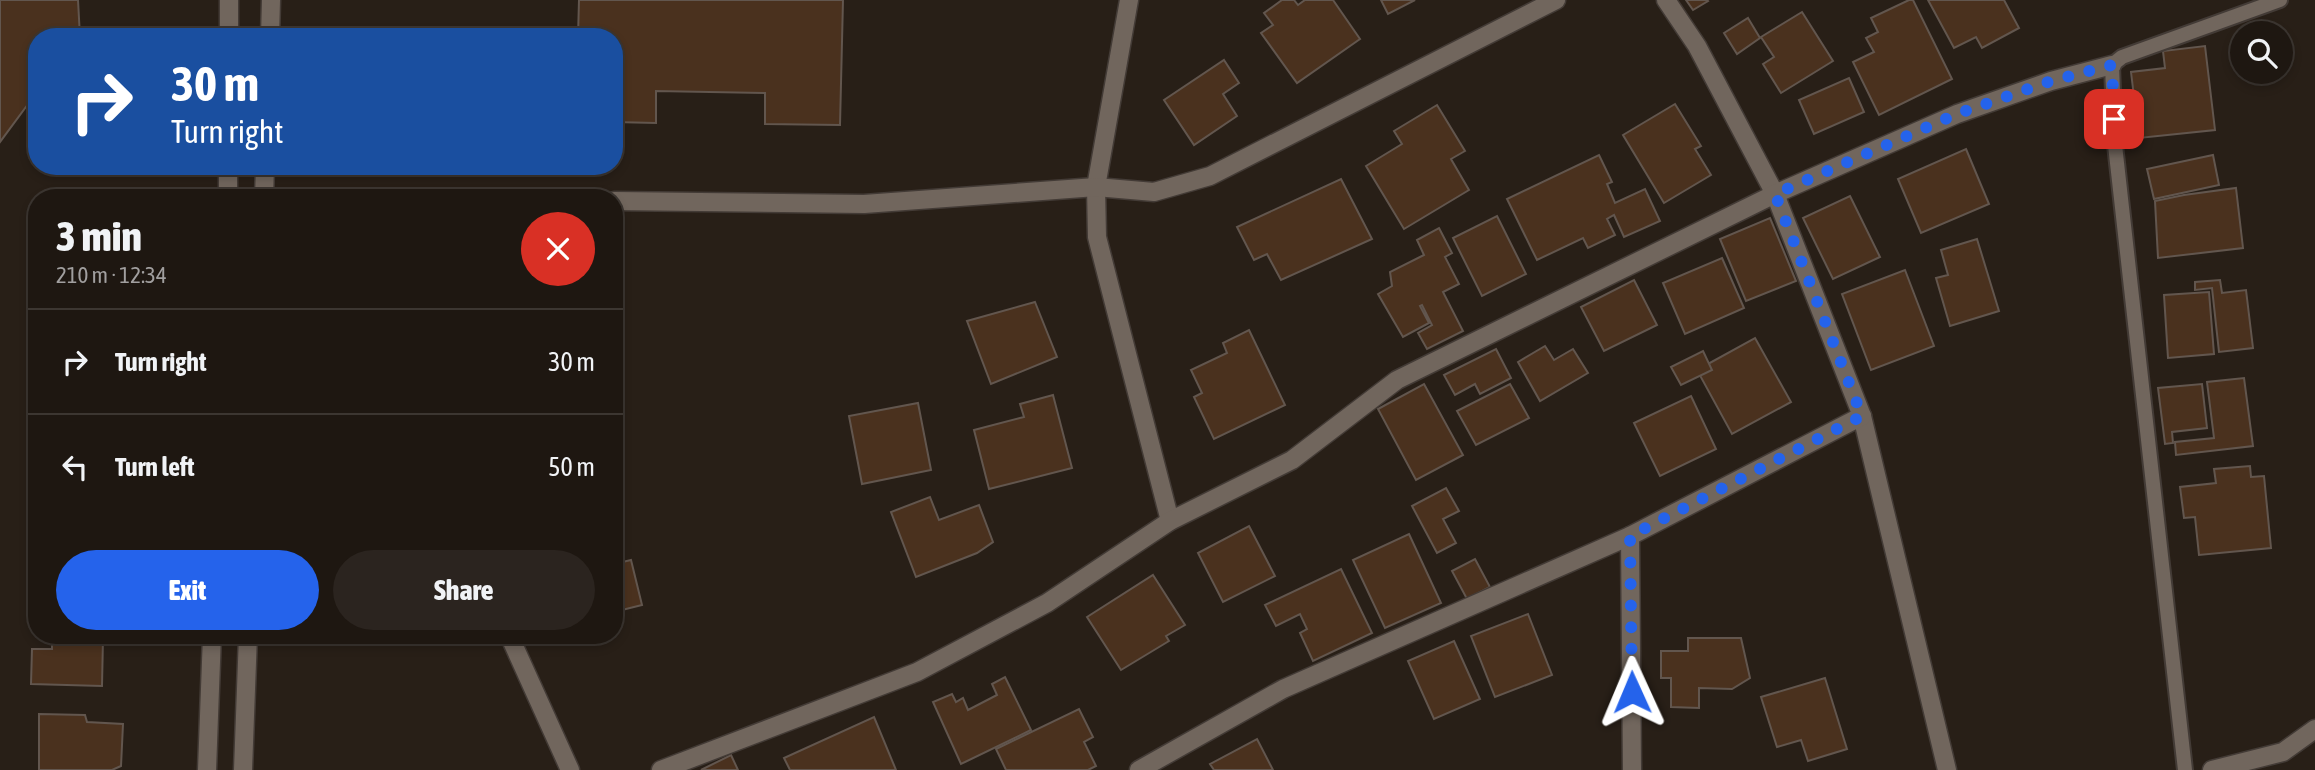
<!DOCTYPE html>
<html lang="en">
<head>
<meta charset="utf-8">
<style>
  body { margin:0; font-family:"Asap Condensed",sans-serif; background:#2b241f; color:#f1f3f6; height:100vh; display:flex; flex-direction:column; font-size:26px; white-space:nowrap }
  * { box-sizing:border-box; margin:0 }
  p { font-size:23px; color:#a19f9f }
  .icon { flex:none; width:38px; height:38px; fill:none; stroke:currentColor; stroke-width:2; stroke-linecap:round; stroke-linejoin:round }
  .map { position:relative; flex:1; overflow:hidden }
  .drawer { position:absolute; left:28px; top:189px; width:595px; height:455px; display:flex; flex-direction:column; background:#1e1711; border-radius:28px; box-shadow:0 4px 10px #0003,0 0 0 2px #3c3631 }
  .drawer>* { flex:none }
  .hud { position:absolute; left:28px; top:28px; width:595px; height:147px; border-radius:28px; box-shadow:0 4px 10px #0003,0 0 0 2px #3c3631; background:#1a4fa0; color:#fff; overflow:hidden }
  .buttons { position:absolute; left:2230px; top:21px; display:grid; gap:14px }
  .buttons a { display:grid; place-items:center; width:63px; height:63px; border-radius:50%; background:#1e1711; box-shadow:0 4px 10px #0003,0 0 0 2px #3c3631; font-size:35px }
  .pin { position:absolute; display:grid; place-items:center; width:60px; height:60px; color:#fff; margin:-30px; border-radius:14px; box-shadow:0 4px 10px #0006 }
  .me { position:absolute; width:77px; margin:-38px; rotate:359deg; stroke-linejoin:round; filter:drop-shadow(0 0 5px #0008) }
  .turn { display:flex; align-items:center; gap:24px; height:147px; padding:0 28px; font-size:32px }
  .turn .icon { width:91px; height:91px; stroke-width:2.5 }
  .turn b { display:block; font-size:49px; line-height:60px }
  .round { display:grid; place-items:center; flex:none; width:74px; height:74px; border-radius:37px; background:#2b241f }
  .overview { display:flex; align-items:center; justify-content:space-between; height:119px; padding:0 28px }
  h1 { font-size:42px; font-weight:800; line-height:52px }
  .action { display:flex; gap:14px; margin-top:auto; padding:14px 28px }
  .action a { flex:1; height:80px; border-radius:42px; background:#2563eb; color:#fff; font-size:28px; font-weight:800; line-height:80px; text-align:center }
  .action a+a { background:#2b241f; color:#f1f3f6 }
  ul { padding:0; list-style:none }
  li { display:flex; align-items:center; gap:21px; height:105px; padding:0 28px; border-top:2px solid #3c3631 }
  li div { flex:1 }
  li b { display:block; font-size:26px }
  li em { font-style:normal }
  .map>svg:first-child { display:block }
  .building { fill:#4a311e; stroke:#62564e; stroke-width:2 }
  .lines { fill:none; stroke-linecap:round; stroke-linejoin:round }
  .service-casing { stroke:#433b36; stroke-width:18 }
  .minor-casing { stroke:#433b36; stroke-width:21 }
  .tertiary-casing { stroke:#433b36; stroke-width:21 }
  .secondary-casing { stroke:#433b36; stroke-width:21 }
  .service { stroke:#71665d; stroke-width:14 }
  .minor { stroke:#71665d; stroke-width:18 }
  .tertiary { stroke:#71665d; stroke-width:18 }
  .secondary { stroke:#71665d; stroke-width:18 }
  .route { stroke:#2563eb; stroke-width:12; stroke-dasharray:0 21.6 }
</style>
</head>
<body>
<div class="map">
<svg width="2315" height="770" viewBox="0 0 2315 770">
  <rect width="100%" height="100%" fill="#281f17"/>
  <g class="building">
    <path d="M0,0H78L80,37H37V92L0,142Z"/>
    <path d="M579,0H843L840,125L765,124V93L656,91V123L614,122V37H578Z"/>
    <path d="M1282,0H1294L1298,5L1305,0H1333L1360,39L1297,83L1261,33L1273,25L1264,13Z"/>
    <path d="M1381,0H1415L1388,14Z"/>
    <path d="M1686,0H1707L1708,1L1693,10Z"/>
    <path d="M1909,0H1913L1952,79L1879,115L1853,62L1874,52L1866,38L1878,32L1871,18Z"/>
    <path d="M1928,0H2004L2019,28L1982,48L1976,37L1954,48Z"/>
    <path d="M1802,12L1833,61L1781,93L1763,64L1774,57L1761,37Z"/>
    <path d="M1748,18L1760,38L1737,54L1724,33Z"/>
    <path d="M2205,46L2215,130L2139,138L2131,72L2165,68L2163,51Z"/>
    <path d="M1224,60L1239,83L1223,94L1237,116L1194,145L1164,100Z"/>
    <path d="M1849,78L1864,112L1814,134L1799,100Z"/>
    <path d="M1675,104L1701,146L1695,149L1711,175L1664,203L1623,135Z"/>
    <path d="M1437,105L1465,151L1451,159L1469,190L1404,229L1366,166L1402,144L1394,131Z"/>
    <path d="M1966,149L1989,204L1921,233L1898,179Z"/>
    <path d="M1599,155L1612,182L1607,184L1615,203L1645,189L1660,221L1624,237L1614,215L1607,219L1615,235L1588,248L1583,238L1537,260L1507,199Z"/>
    <path d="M2213,155L2219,185L2154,199L2147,169Z"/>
    <path d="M1341,179L1372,239L1281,280L1267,254L1254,260L1237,227Z"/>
    <path d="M2236,188L2243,248L2158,258L2155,201L2184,195Z"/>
    <path d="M1850,196L1880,257L1833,279L1803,218Z"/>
    <path d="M1497,216L1526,274L1482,296L1453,238Z"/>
    <path d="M1770,218L1796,281L1746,301L1720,239Z"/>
    <path d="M1439,228L1452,253L1445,257L1459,284L1443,292L1463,331L1427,349L1418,333L1432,325L1422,305L1420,306L1429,323L1403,337L1378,294L1392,286L1390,272L1424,255L1417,240Z"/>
    <path d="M1977,239L1999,311L1950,326L1936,278L1948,275L1941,250Z"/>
    <path d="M1722,258L1744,308L1685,334L1663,283Z"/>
    <path d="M1905,270L1934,346L1871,370L1842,294Z"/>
    <path d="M1634,280L1657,325L1604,351L1581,307Z"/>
    <path d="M2220,280L2222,293L2246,290L2253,348L2219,352L2212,288L2195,290V282Z"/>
    <path d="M2209,292L2214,354L2168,358L2164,295Z"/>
    <path d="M1035,302L1057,357L991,384L967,321Z"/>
    <path d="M1249,330L1285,405L1214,439L1194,397L1202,393L1191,370L1227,353L1223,343Z"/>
    <path d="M1755,338L1791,402L1732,434L1697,370Z"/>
    <path d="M1545,346L1554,360L1573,349L1588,373L1540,401L1518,362Z"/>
    <path d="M1496,349L1511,378L1480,394L1475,384L1455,395L1444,375Z"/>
    <path d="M1703,351L1712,370L1681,385L1671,367Z"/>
    <path d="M2244,378L2253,446L2176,455L2175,442L2214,438L2207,382Z"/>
    <path d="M1424,384L1463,455L1416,480L1378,409Z"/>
    <path d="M1510,384L1529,418L1476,445L1457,411Z"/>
    <path d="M2202,384L2207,428L2172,432L2173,443L2165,444L2158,388Z"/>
    <path d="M1053,395L1072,468L989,489L974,430L1024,417L1020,404Z"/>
    <path d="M1691,396L1716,449L1660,476L1634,423Z"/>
    <path d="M918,403L931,470L862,484L849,416Z"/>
    <path d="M2250,466L2251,477L2264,476L2271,548L2199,555L2195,517L2184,518L2180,487L2216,483L2214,469Z"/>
    <path d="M1446,488L1459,511L1443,519L1456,543L1437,553L1412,506Z"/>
    <path d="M930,497L939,520L979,505L993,542L977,553L916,577L891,512Z"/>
    <path d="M1249,526L1275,576L1223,602L1198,553Z"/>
    <path d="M1409,534L1441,603L1385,628L1353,560Z"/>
    <path d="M1475,559L1490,587L1467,599L1452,571Z"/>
    <path d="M631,560L642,605L614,612V564Z"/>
    <path d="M1341,569L1372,633L1313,661L1300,633L1307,629L1300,614L1276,626L1265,605Z"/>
    <path d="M1153,575L1185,625L1166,636L1169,641L1121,670L1087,617Z"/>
    <path d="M1528,614L1552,675L1495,697L1471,636Z"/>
    <path d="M52,635H108L103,638L102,686L31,684L32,649H52Z"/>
    <path d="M1688,638H1741L1750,678L1732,689L1699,688V708L1671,707V678H1661V651H1688Z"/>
    <path d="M1454,641L1480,699L1434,719L1408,661Z"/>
    <path d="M1005,677L1031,730L961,764L933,702L952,694L956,702L963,698L968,710L997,695L992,684Z"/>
    <path d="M1825,678L1847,749L1808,761L1801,740L1777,747L1761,697Z"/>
    <path d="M1079,709L1093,737L1084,742L1096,766L1088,770H1006L996,749Z"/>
    <path d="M39,714L85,715L87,722L123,724L121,766L112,770H39Z"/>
    <path d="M874,717L896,770H790L784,758Z"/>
    <path d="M1257,739L1273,770H1214L1210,764Z"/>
    <path d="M731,755L738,770H701Z"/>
  </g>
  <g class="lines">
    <defs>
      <path id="service" d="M2185,770L2115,145L2112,65L2122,57L2280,0"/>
      <g id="minor">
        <path d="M1129,0L1096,187L1097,237L1170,521"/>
        <path d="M1666,0L1697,46L1775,194L1862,416L1947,770"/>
        <path d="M356,198H399"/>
        <path d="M614,201L864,204L1096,187L1154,192L1210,176L1556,0"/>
        <path d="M1630,536L1632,770"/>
        <path d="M661,770L917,672L1047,603L1170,521L1292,460L1397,380L1775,194L1957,114L2051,81L2112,65"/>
        <path d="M1139,770L1283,689L1630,536L1862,416"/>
        <path d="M2212,770L2283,752L2315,729"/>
      </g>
      <path id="tertiary" d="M509,635L570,770"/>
      <g id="secondary">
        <path d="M229,37V0"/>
        <path d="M270,37L271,0"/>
        <path d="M228,198V166"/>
        <path d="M264,198L265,166"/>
        <path d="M207,770L212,635"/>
        <path d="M243,770L248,635"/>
      </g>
    </defs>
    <use href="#service" class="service-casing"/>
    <use href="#minor" class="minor-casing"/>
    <use href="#tertiary" class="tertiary-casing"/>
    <use href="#secondary" class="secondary-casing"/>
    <use href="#service" class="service"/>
    <use href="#minor" class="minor"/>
    <use href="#tertiary" class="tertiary"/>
    <use href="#secondary" class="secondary"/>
  </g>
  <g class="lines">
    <path class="route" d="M1632,692L1630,536L1862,416L1775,194L1957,114L2051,81L2112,65L2114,119"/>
  </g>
</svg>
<div class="buttons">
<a><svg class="icon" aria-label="search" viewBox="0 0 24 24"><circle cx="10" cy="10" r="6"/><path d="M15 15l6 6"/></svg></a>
</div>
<div class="pin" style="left:2114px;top:119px;background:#d93025"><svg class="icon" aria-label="arrive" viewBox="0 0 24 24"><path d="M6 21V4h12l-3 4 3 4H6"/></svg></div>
<svg class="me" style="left:1632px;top:692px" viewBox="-20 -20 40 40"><path d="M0-17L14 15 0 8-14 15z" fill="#2563eb" stroke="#fff" stroke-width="4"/></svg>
<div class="hud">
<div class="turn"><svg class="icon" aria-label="right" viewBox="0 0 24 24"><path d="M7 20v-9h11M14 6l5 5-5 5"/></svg><div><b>30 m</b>Turn right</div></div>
</div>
<section class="drawer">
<div class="overview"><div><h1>3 min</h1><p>210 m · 12:34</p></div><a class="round" style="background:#d93025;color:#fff"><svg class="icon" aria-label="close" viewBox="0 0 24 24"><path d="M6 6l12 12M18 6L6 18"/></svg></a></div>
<ul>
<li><svg class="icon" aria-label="right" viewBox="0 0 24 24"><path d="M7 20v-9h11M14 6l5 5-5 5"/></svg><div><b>Turn right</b></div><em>30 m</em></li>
<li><svg class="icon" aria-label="left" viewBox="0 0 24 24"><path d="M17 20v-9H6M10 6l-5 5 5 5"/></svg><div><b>Turn left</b></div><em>50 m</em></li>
</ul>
<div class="action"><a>Exit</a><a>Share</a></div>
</section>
</div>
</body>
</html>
